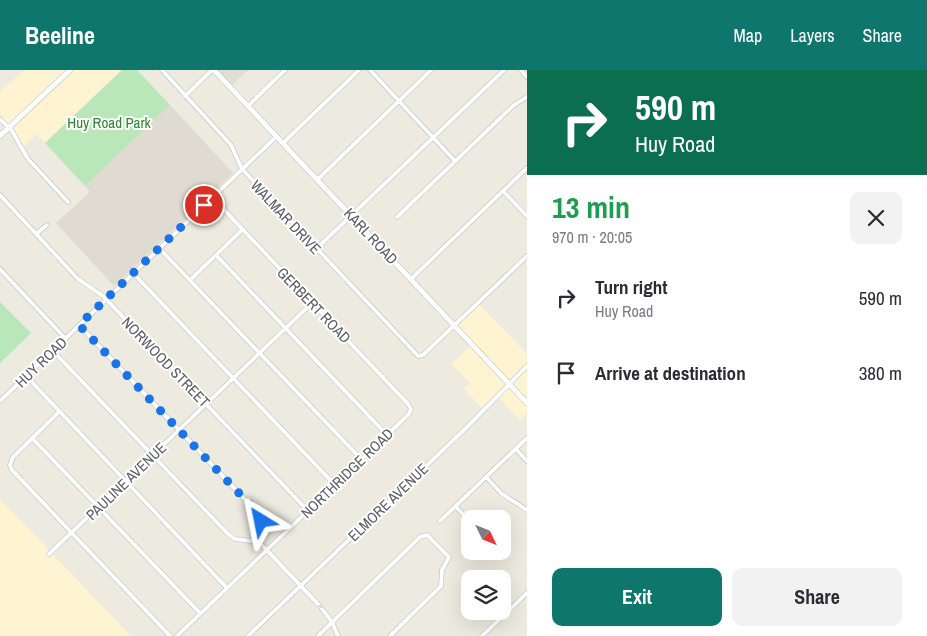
<!DOCTYPE html>
<html lang="en">
<head>
<meta charset="utf-8">
<style>
  body { margin:0; font-family:"Archivo Narrow",sans-serif; background:#f2f2f3; color:#2b2b33; height:100vh; display:flex; flex-direction:column; font-size:19px; white-space:nowrap }
  * { box-sizing:border-box; margin:0 }
  p { font-size:16px; color:#7c7c81 }
  .icon { flex:none; width:28px; height:28px; fill:none; stroke:currentColor; stroke-width:2; stroke-linecap:round; stroke-linejoin:round }
  .map { position:relative; flex:1; overflow:hidden }
  .sheet { display:flex; flex-direction:column; background:#fff; width:400px }
  .sheet>* { flex:none }
  .banner { background:#0b6e4f; color:#fff; overflow:hidden }
  .needle { width:32px; rotate:133deg }
  .buttons { position:absolute; left:461px; top:440px; display:grid; gap:10px }
  .buttons a { display:grid; place-items:center; width:50px; height:50px; border-radius:10px; background:#fff; box-shadow:0 5px 20px #0002; font-size:25px }
  .pin { position:absolute; display:grid; place-items:center; width:42px; height:42px; color:#fff; margin:-21px; border:2px solid #fff; border-radius:50%; box-shadow:0 1px 5px #0007 }
  .me { position:absolute; width:55px; margin:-28px; rotate:325deg; stroke-linejoin:round; filter:drop-shadow(0 0 4px #0008) }
  .turn { display:flex; align-items:center; gap:18px; height:105px; padding:0 25px; font-size:22px }
  .turn .icon { width:65px; height:65px; stroke-width:2.5 }
  .turn b { display:block; font-size:35px; line-height:42px }
  .round { display:grid; place-items:center; flex:none; width:52px; height:52px; border-radius:10px; background:#f2f2f3 }
  .head { display:flex; align-items:center; justify-content:space-between; height:85px; padding:0 25px }
  h1 { font-size:30px; font-weight:700; line-height:38px; color:#1e9e55 }
  .cta { display:flex; gap:10px; margin-top:auto; padding:10px 25px }
  .cta a { flex:1; height:58px; border-radius:10px; background:#0f766e; color:#fff; font-size:20px; font-weight:700; line-height:58px; text-align:center }
  .cta a+a { background:#f2f2f3; color:#2b2b33 }
  ul { padding:0; list-style:none }
  li { display:flex; align-items:center; gap:15px; height:75px; padding:0 25px }
  li div { flex:1 }
  li b { display:block; font-size:19px }
  li em { font-style:normal }
  header { display:flex; align-items:center; gap:30px; box-sizing:border-box; height:70px; padding:0 25px; background:#0f766e; color:#fff }
  header strong { font-size:24px }
  nav { display:flex; gap:28px; margin-inline-start:auto; font-size:18px }
  main { display:flex; flex:1; min-height:0 }
  .map>svg:first-child { display:block }
  .commercial { fill:#fff4d2 }
  .industrial { fill:#e0ddd7 }
  .education { fill:#dfdbd0 }
  .green { fill:#bae7b9 }
  .lines { fill:none; stroke-linecap:round; stroke-linejoin:round }
  .street-casing { stroke:#b5b8bd; stroke-width:5 }
  .secondary-casing { stroke:#b8bcc3; stroke-width:6 }
  .street { stroke:#fff; stroke-width:4 }
  .secondary { stroke:#fff; stroke-width:5 }
  .route { stroke:#1a73e8; stroke-width:9; stroke-dasharray:0 16.2 }
  .labels { text-anchor:middle; dominant-baseline:central; stroke-width:4; stroke-linejoin:round; paint-order:stroke }
  .park-label { font-size:15px; fill:#2e8331; stroke:#fff }
  .street-label { font-size:15px; fill:#585d62; stroke:#fff }
</style>
</head>
<body>
<header>
<strong>Beeline</strong>
<nav><a>Map</a><a>Layers</a><a>Share</a></nav>
</header>
<main>
<div class="map">
<svg width="527" height="566" viewBox="0 0 527 566">
  <rect width="100%" height="100%" fill="#edeadf"/>
  <g class="commercial">
    <path d="M24,0H122L45,73L37,64L21,79L18,70L0,49V22Z"/>
    <path d="M478,233L527,284V343L520,350L498,327L484,340L464,319L470,313L451,294L472,274L454,255Z"/>
    <path d="M0,429L131,566H0Z"/>
  </g>
  <path class="industrial" d="M214,0H248L230,17Z"/>
  <path class="education" d="M170,35L233,103L114,216L56,153L90,122L85,116Z"/>
  <g class="green">
    <path d="M122,0H137L170,35L85,116L45,73Z"/>
    <path d="M0,232L31,263L0,293Z"/>
  </g>
  <g class="lines">
    <defs>
      <g id="street">
        <path d="M162,0L231,75L242,99L418,286L423,285L527,186"/>
        <path d="M370,0L455,91"/>
        <path d="M521,0L527,7"/>
        <path d="M185,26L212,0"/>
        <path d="M248,36L285,0"/>
        <path d="M0,49L12,61L28,89L68,132"/>
        <path d="M283,73L359,0"/>
        <path d="M318,109L431,0"/>
        <path d="M503,121L527,146"/>
        <path d="M0,125L78,209L103,226L308,441"/>
        <path d="M397,147L514,35L527,27"/>
        <path d="M36,164L47,155"/>
        <path d="M159,178L361,389"/>
        <path d="M316,179L504,0"/>
        <path d="M216,185L387,365"/>
        <path d="M0,199L65,268"/>
        <path d="M133,203L335,415"/>
        <path d="M411,209L527,98"/>
        <path d="M190,210L242,160"/>
        <path d="M79,255L256,441L261,451L259,472L318,534"/>
        <path d="M52,280L228,464L235,469L259,472"/>
        <path d="M26,306L227,518"/>
        <path d="M0,331L277,66"/>
        <path d="M59,342L13,387L10,395L12,400L170,566"/>
        <path d="M32,368L200,543"/>
        <path d="M516,379L527,391"/>
        <path d="M486,407L502,424L527,440"/>
        <path d="M456,437L470,452"/>
        <path d="M440,451L527,368"/>
        <path d="M498,481L502,486"/>
        <path d="M49,484L312,233"/>
        <path d="M322,539L332,552L338,566"/>
        <path d="M177,566L409,344L411,339L408,334L212,127"/>
        <path d="M248,566L467,357L527,296"/>
        <path d="M318,566L420,467L427,465L449,487L442,500L441,516L390,566"/>
        <path d="M482,566L527,523"/>
      </g>
      <g id="secondary">
        <path d="M214,0L527,333"/>
        <path d="M0,66L70,0"/>
      </g>
    </defs>
    <use href="#street" class="street-casing"/>
    <use href="#secondary" class="secondary-casing"/>
    <use href="#street" class="street"/>
    <use href="#secondary" class="secondary"/>
  </g>
  <g class="lines">
    <path class="route" d="M204,135L79,255L256,441L261,451"/>
  </g>
  <g class="labels">
    <g class="park-label">
      <text x="109" y="52">Huy Road Park</text>
    </g>
    <g class="street-label">
      <text transform="translate(286 147) rotate(47)">WALMAR DRIVE</text>
      <text transform="translate(371 166) rotate(47)">KARL ROAD</text>
      <text transform="translate(314 235) rotate(46)">GERBERT ROAD</text>
      <text transform="translate(41 292) rotate(-44)">HUY ROAD</text>
      <text transform="translate(166 292) rotate(46)">NORWOOD STREET</text>
      <text transform="translate(347 403) rotate(-44)">NORTHRIDGE ROAD</text>
      <text transform="translate(126 411) rotate(-44)">PAULINE AVENUE</text>
      <text transform="translate(388 432) rotate(-44)">ELMORE AVENUE</text>
    </g>
  </g>
</svg>
<div class="buttons">
<a><svg class="needle" viewBox="-14 -14 28 28"><path d="M0-13l5 13h-10z" fill="#e53935"/><path d="M0 13l5-13h-10z" fill="#7c7c81"/></svg></a>
<a><svg class="icon" aria-label="layers" viewBox="0 0 24 24"><path d="M12 4l9 5-9 5-9-5zM3 14l9 5 9-5"/></svg></a>
</div>
<div class="pin" style="left:204px;top:135px;background:#d93025"><svg class="icon" aria-label="arrive" viewBox="0 0 24 24"><path d="M6 21V4h12l-3 4 3 4H6"/></svg></div>
<svg class="me" style="left:261px;top:451px" viewBox="-20 -20 40 40"><path d="M0-17L14 15 0 8-14 15z" fill="#1a73e8" stroke="#fff" stroke-width="4"/></svg>
</div>
<section class="sheet">
<div class="banner">
<div class="turn"><svg class="icon" aria-label="right" viewBox="0 0 24 24"><path d="M7 20v-9h11M14 6l5 5-5 5"/></svg><div><b>590 m</b>Huy Road</div></div>
</div>
<div class="head"><div><h1>13 min</h1><p>970 m · 20:05</p></div><a class="round"><svg class="icon" aria-label="close" viewBox="0 0 24 24"><path d="M6 6l12 12M18 6L6 18"/></svg></a></div>
<ul>
<li><svg class="icon" aria-label="right" viewBox="0 0 24 24"><path d="M7 20v-9h11M14 6l5 5-5 5"/></svg><div><b>Turn right</b><p>Huy Road</p></div><em>590 m</em></li>
<li><svg class="icon" aria-label="arrive" viewBox="0 0 24 24"><path d="M6 21V4h12l-3 4 3 4H6"/></svg><div><b>Arrive at destination</b></div><em>380 m</em></li>
</ul>
<div class="cta"><a>Exit</a><a>Share</a></div>
</section>
</main>
</body>
</html>
